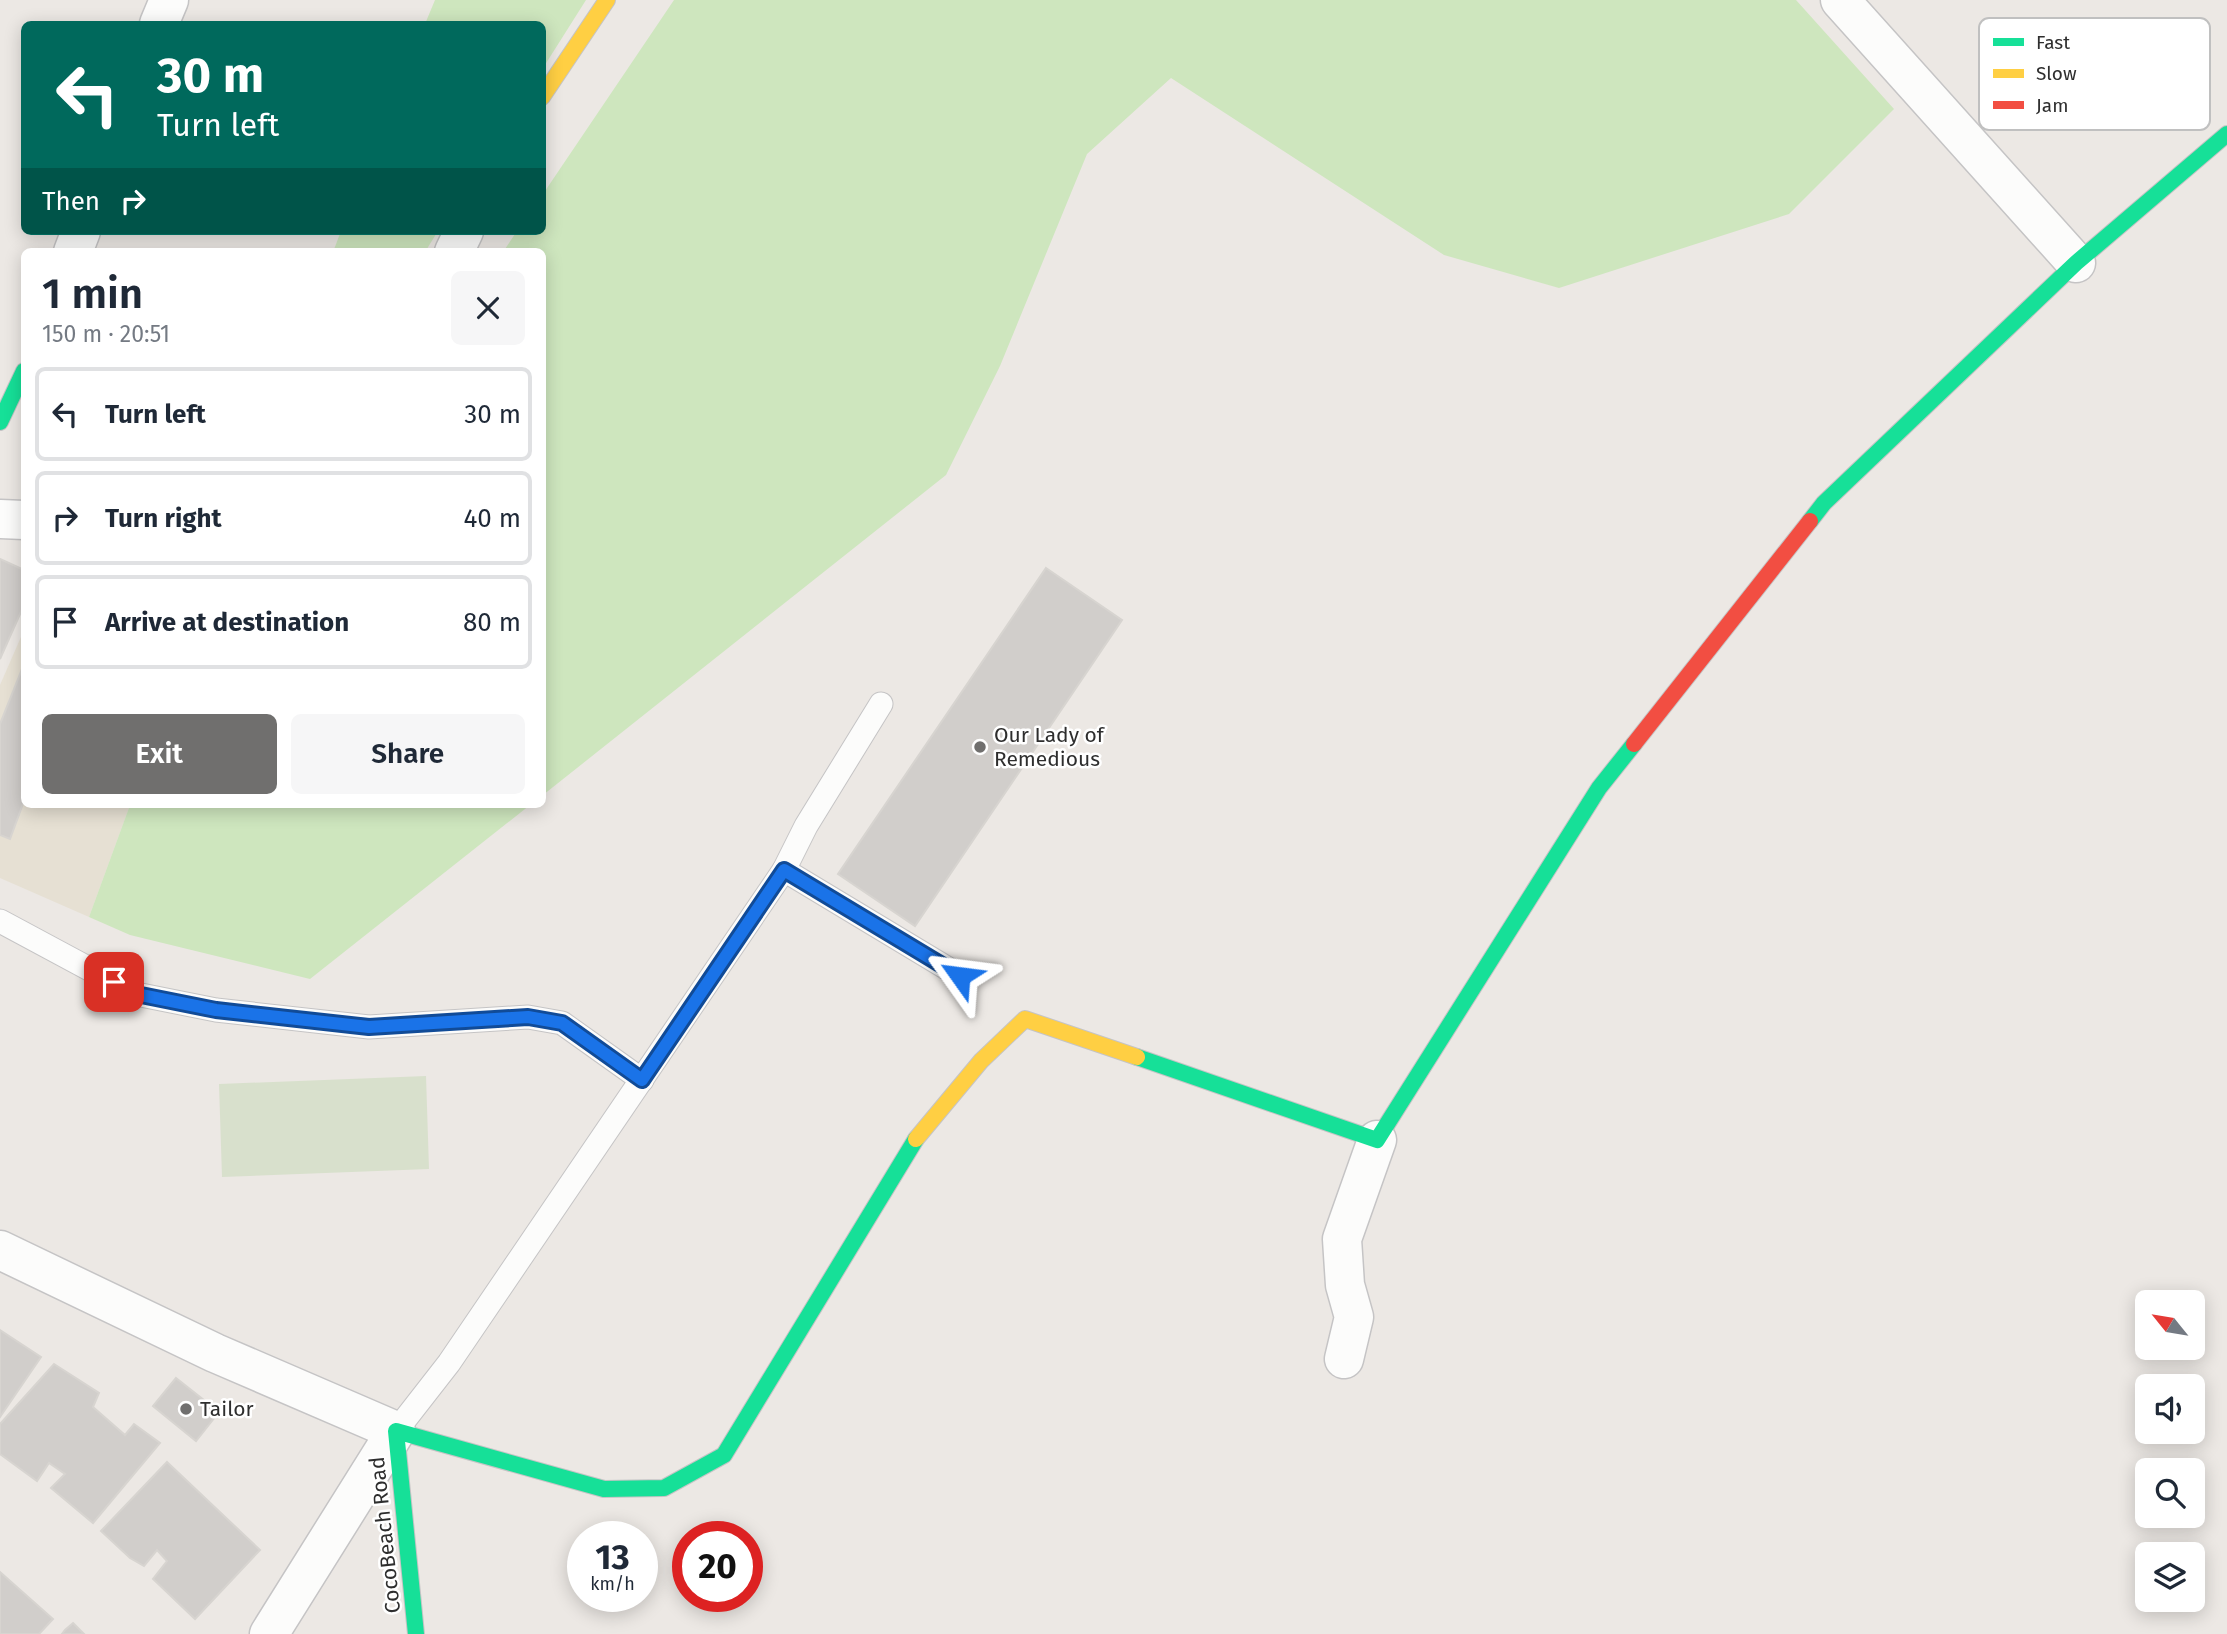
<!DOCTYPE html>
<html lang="en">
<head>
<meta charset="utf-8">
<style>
  body { margin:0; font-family:"Fira Sans",sans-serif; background:#f6f6f7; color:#1f2937; height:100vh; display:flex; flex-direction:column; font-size:26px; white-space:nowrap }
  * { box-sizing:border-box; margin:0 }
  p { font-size:23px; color:#747a83 }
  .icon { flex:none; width:38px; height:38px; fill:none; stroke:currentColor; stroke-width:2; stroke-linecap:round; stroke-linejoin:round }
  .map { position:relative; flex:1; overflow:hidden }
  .drawer { position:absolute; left:21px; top:248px; width:525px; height:560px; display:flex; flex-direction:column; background:#fff; border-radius:10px; box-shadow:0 4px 18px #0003 }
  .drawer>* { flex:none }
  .top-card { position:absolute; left:21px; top:21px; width:525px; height:214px; border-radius:10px; box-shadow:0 4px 18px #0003; background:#00695c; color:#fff; overflow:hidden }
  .needle { width:46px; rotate:300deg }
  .fabs { position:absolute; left:2135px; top:1290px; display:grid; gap:14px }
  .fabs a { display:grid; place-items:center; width:70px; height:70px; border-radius:10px; background:#fff; box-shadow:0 4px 18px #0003; font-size:35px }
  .speed { position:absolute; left:567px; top:1521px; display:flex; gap:14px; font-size:35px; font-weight:700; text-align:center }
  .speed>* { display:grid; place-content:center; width:91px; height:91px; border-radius:50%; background:#fff; box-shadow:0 4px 18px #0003; line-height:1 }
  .speed small { font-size:18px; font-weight:400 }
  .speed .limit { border:10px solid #d22; background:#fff; color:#111 }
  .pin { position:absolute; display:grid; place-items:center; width:60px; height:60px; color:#fff; margin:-30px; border-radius:14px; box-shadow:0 4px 10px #0006 }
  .me { position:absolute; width:77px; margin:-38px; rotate:301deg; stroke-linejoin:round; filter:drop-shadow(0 0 5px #0008) }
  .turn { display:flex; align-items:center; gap:24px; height:147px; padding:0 21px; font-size:32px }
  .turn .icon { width:91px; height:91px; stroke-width:2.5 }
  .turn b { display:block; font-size:49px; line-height:60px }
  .then { display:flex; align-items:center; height:66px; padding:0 21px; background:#0003; gap:14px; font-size:26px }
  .round { display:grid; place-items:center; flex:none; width:74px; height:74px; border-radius:10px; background:#f6f6f7 }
  .head { display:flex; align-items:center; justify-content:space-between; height:119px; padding:0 21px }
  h1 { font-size:42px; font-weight:600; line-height:52px }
  .action { display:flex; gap:14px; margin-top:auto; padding:14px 21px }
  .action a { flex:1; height:80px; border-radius:10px; background:#706f6e; color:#fff; font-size:28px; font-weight:600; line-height:80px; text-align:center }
  .action a+a { background:#f6f6f7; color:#1f2937 }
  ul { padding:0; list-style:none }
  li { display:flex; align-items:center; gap:21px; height:94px; margin:0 14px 10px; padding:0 7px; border:4px solid #e0e1e3; border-radius:10px }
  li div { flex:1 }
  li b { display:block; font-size:26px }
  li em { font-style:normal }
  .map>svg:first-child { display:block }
  .education { fill:#e6e0d3 }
  .green { fill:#cee6be }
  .cemetery { fill:#d8e0cc }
  .building { fill:#d1cecb; stroke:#d7d4d0; stroke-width:2 }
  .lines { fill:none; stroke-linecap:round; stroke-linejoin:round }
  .lane-casing { stroke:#c5c4c5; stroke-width:25 }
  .street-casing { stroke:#c5c4c5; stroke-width:41 }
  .fast-casing { stroke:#c5c4c5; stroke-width:18 }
  .slow-casing { stroke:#c5c4c5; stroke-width:18 }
  .jam-casing { stroke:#c5c4c5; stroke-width:18 }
  .lane { stroke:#fcfcfb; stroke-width:23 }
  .street { stroke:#fcfcfb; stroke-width:38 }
  .fast { stroke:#16e098; stroke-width:16 }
  .slow { stroke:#ffcf43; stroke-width:16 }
  .jam { stroke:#f24e42; stroke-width:16 }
  .route-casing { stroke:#114b97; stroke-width:18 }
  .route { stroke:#1a73e8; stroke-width:12 }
  .poi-dot { fill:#706f6e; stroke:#fff; stroke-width:2.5 }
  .labels { text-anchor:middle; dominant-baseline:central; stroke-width:5; stroke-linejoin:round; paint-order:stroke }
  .poi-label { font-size:21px; fill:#2e2e2e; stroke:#fff; text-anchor:start }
  .street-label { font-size:21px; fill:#2e2e2e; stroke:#fff }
  .key { fill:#fff; stroke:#c0c0c0; stroke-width:2 }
  .key-label { font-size:19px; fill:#2e2e2e }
</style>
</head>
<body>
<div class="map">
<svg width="2227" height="1634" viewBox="0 0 2227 1634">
  <rect width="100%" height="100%" fill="#ece8e4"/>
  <path class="education" d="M24,630V805H130L89,917L0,878V685Z"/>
  <g class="green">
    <path d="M435,0H586L543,68L542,24H425Z"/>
    <path d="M674,0H1796L1894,109L1789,214L1559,288L1444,255L1171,78L1087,154L1000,366L946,475L543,795L542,252H503L517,231H542L543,194Z"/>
    <path d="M341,231H438L425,252H333Z"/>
    <path d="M130,805H530L310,979L130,935L89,917Z"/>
  </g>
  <path class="cemetery" d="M426,1076L429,1169L222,1177L219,1084Z"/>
  <g class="building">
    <path d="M0,559L24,570V605L0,659Z"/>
    <path d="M1046,568L1122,620L915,926L838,874Z"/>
    <path d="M24,664V801L10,839L0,835V724Z"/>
    <path d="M0,1330L41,1357L0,1417Z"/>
    <path d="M54,1364L99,1393L93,1407L125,1435L134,1424L160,1443L93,1523L51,1488L65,1474L49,1463L37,1481L0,1454V1424Z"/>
    <path d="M176,1378L219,1412L196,1441L153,1406Z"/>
    <path d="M167,1462L260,1550L195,1619L153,1579L167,1561L157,1550L144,1566L130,1558L101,1531Z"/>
    <path d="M0,1572L53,1619L39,1634H0Z"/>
    <path d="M73,1623L84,1634H62L65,1630Z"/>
  </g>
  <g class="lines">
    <defs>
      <g id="lane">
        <path d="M784,870L806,826L881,704"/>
        <path d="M0,921L136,994L216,1010L369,1027L528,1017L562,1023L642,1080"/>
        <path d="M396,1431L449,1363L784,870L960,976"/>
      </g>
      <g id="street">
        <path d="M1840,0L2076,263"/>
        <path d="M159,24L169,0"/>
        <path d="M73,252L81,231"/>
        <path d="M454,252L464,231"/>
        <path d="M0,519L24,520"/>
        <path d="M0,1250L215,1353L396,1431L269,1634"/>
        <path d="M1344,1359L1354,1317L1345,1285L1342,1239L1377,1140"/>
      </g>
      <g id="fast">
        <path d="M0,422L24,371"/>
        <path d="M1810,521L1824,503L2076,263L2227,134"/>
        <path d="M1137,1057L1377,1140L1599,788L1634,744"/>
        <path d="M416,1634L396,1431L604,1489L664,1488L724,1455L916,1139"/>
      </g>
      <g id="slow">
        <path d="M542,97L607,0"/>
        <path d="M916,1139L981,1061L1025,1019L1137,1057"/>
      </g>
      <path id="jam" d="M1634,744L1810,521"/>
    </defs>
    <use href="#lane" class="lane-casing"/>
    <use href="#street" class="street-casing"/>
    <use href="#fast" class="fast-casing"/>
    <use href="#slow" class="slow-casing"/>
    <use href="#jam" class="jam-casing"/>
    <use href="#lane" class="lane"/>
    <use href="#street" class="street"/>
    <use href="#fast" class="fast"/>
    <use href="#slow" class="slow"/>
    <use href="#jam" class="jam"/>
  </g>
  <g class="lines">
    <defs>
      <path id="route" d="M114,982L136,994L216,1010L369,1027L528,1017L562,1023L642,1080L784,870L960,976"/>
    </defs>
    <use href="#route" class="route-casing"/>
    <use href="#route" class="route"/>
  </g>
  <g class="poi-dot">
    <circle cx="980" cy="747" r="7"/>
    <circle cx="186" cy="1409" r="7"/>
  </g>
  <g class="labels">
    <g class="poi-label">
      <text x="994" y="735">Our Lady of<tspan x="994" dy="24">Remedious</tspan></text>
      <text x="200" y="1409">Tailor</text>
    </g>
    <g class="street-label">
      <text transform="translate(385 1535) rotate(-96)">CocoBeach Road</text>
    </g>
  </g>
  <rect x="1979" y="18" width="231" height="112" rx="10" class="key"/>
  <rect x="1993" y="38" width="31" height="8" fill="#16e098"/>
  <rect x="1993" y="69" width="31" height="9" fill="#ffcf43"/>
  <rect x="1993" y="101" width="31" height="8" fill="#f24e42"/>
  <g class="key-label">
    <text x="2036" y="49">Fast</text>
    <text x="2036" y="80">Slow</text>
    <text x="2036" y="112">Jam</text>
  </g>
</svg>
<div class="fabs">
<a><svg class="needle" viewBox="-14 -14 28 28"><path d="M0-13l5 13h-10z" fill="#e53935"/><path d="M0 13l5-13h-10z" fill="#747a83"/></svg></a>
<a><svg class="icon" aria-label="sound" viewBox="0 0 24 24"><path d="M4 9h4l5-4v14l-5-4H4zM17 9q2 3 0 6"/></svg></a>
<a><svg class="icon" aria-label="search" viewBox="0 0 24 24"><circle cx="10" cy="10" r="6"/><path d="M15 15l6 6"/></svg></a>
<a><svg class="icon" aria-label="layers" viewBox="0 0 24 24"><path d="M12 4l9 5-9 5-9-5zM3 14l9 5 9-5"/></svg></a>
</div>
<div class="speed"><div>13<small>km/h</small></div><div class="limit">20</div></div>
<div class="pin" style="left:114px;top:982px;background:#d93025"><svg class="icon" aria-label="arrive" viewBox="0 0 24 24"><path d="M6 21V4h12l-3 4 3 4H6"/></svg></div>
<svg class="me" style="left:960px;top:976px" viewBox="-20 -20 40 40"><path d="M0-17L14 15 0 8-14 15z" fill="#1a73e8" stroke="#fff" stroke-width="4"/></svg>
<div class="top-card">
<div class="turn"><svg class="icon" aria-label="left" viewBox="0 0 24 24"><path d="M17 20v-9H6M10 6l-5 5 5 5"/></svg><div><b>30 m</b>Turn left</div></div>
<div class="then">Then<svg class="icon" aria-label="right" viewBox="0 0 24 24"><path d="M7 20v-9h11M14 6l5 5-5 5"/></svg></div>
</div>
<section class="drawer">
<div class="head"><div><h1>1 min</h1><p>150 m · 20:51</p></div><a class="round"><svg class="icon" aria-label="close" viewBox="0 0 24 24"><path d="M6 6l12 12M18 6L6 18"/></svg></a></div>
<ul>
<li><svg class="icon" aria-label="left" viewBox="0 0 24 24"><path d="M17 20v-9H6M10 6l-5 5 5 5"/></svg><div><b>Turn left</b></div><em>30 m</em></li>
<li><svg class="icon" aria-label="right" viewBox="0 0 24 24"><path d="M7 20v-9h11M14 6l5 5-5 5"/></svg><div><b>Turn right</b></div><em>40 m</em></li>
<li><svg class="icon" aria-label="arrive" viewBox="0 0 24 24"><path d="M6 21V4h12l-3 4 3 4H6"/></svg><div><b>Arrive at destination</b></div><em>80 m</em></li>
</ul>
<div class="action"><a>Exit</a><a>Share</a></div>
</section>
</div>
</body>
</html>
